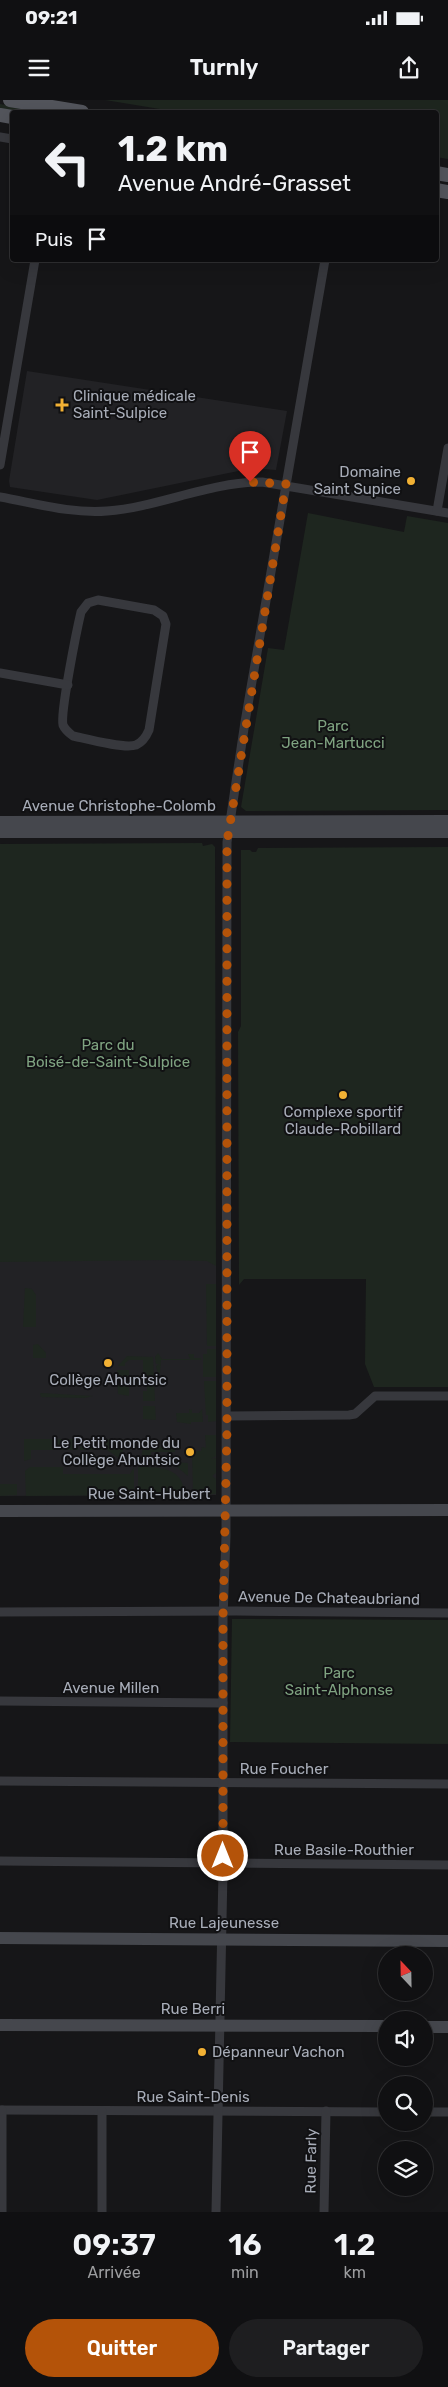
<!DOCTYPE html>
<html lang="fr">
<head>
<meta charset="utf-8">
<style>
  body { margin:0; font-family:Rubik,sans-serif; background:#1e1e20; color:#f1f3f6; height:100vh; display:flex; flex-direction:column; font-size:19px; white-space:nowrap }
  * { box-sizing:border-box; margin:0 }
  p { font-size:16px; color:#9c9d9f }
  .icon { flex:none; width:28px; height:28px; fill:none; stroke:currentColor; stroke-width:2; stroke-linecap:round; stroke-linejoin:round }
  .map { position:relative; height:2112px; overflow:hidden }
  .panel { display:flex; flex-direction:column; background:#101012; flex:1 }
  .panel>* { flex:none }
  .hud { position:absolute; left:10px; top:10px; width:429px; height:152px; border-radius:5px; box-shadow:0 5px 20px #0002,0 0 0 1px #303032; background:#101012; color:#f1f3f6; overflow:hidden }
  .needle { width:32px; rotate:338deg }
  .fabs { position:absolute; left:378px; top:1846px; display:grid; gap:10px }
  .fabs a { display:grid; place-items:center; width:55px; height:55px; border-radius:50%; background:#101012; box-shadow:0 5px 20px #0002,0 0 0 1px #303032; font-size:25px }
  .pin { position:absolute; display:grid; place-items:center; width:42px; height:42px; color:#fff; margin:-51px -21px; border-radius:50% 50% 50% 0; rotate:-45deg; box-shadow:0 0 5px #0007 }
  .pin .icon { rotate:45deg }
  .me { position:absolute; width:55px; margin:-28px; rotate:0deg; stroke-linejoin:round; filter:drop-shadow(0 0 4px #0008) }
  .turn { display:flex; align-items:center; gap:18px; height:105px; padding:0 25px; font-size:22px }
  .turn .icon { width:65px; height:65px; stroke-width:2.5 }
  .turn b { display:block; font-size:35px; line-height:42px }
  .then { display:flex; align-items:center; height:48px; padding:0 25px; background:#0003; gap:10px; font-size:19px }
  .eta { display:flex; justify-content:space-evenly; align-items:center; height:85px; text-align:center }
  .eta b { font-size:30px; font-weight:600; line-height:35px }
  .button { display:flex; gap:10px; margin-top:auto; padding:10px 25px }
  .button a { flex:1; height:58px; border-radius:30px; background:#b45309; color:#fff; font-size:20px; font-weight:600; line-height:58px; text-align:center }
  .button a+a { background:#1e1e20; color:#f1f3f6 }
  .status { display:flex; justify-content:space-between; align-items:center; height:35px; padding:0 25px; background:#101012; direction:ltr }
  .status svg { height:14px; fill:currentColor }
  header { display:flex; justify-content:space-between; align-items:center; height:65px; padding:0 25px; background:#101012; font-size:22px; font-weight:600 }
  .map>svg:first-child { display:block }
  .built { fill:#222225 }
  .green { fill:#1e261f }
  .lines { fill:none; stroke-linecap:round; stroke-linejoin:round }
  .street { stroke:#37383d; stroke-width:9 }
  .secondary { stroke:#45474d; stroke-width:12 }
  .primary { stroke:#53555c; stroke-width:14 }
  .route { stroke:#b45309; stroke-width:9; stroke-dasharray:0 16.2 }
  .poi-dot { fill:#f2b134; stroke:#111113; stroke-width:2 }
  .labels { text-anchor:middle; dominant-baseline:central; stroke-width:4; stroke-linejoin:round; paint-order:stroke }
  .poi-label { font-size:15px; fill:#a8adb8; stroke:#111113; text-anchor:start }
  .park-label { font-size:15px; fill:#7fa381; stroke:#111113 }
  .street-label { font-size:15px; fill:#a8adb8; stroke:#111113 }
</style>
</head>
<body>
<div class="status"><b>09:21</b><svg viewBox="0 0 49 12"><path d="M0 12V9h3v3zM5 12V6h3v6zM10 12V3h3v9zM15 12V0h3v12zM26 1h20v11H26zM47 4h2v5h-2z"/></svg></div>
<header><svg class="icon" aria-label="menu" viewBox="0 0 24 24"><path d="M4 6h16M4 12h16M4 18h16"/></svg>Turnly<svg class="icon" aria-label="share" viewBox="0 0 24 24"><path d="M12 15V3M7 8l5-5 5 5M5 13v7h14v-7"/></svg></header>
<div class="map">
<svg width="448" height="2112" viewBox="0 0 448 2112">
  <rect width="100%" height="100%" fill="#161618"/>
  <g class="built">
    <path d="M27,271L287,311L276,370L253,368L97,400L10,387L9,381Z"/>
    <path d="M216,1157V1395L0,1396V1161Z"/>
  </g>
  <g class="green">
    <path d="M105,0H448V59L436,57V12H178Z"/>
    <path d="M0,4L47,12H19L0,9Z"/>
    <path d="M308,413L404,432L407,416L448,423V710L246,711L241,707L268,548L284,550Z"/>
    <path d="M202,743L203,746L212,744L215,747L216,1166L207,1161L166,1160L0,1162V744Z"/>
    <path d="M448,747V1287H374L365,1264L366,1179H244L239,1185L238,932L241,926V750H250L252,752H256L258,748Z"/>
    <path d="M206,1184H216V1246H207Z"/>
    <path d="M25,1188L32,1189L36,1195V1227H23Z"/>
    <path d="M38,1244L46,1253V1258H33V1245Z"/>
    <path d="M207,1249H216V1277H203V1254H207Z"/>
    <path d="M158,1253L162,1259H190L188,1254H194V1258H201V1260H161L160,1273H158L156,1266L159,1264H156L155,1257Z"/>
    <path d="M127,1256L153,1257L155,1301H143V1291H147V1287L143,1286V1260H129L125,1263V1266H118Z"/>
    <path d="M117,1270H129V1296L118,1294Z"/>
    <path d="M204,1281H216V1321L208,1322V1315H206Z"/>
    <path d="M40,1293L93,1296L84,1298L41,1297Z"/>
    <path d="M143,1306H155L156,1320L143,1319Z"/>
    <path d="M189,1309L192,1310V1313H199L202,1309L203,1322H191V1324L177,1322L176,1313H189Z"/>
    <path d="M205,1335H216V1356L211,1359L216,1358V1373L212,1376L216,1379V1394L191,1395L193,1387L192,1354H195V1351H201L202,1347L206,1348Z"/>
    <path d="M24,1339H79L78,1350H31V1359L24,1361Z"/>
    <path d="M81,1339H123V1357H120L122,1360L107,1350H80Z"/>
    <path d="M143,1347H175V1352H151V1360H141Z"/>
    <path d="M176,1362L188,1363V1376L176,1366Z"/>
    <path d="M30,1367H63V1374H130L134,1367V1395L26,1396L25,1371Z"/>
    <path d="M138,1367C159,1367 184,1367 184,1395H138Z"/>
    <path d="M0,1384H17V1395L0,1396Z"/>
    <path d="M232,1519L448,1520V1644L230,1642Z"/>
  </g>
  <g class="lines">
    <g class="street">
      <path d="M0,37L12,39"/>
      <path d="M0,365L35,160"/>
      <path d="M0,397C34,403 72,414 107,411C159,407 209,382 262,382L448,413"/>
      <path d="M437,411L448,348"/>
      <path d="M98,500L154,510L163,516L166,524L149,630C146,637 143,642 136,645C124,649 87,639 73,636C69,633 65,630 63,625C60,613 77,529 81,512L88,503Z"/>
      <path d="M0,573L68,585"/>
      <path d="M227,1316L349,1315L355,1314L375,1296H448"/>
      <path d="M0,1512L237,1511L448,1513"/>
      <path d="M0,1601L223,1603"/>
      <path d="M0,1681L448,1684"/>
      <path d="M0,1761L448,1765"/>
      <path d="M0,2010L386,2012"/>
      <path d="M2,2010V2112"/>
      <path d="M424,2012H448"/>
      <path d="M102,2112V2011"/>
      <path d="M216,2112L223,1771V1518L226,1436L227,742L245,622L325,160"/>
      <path d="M324,2112L326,2011"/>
    </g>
    <g class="secondary">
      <path d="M0,722L448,721"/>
      <path d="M0,732H448"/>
      <path d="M0,1411L448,1410"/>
      <path d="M0,1838L448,1841"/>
      <path d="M0,1925L386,1926"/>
      <path d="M424,1927H448"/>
    </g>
    <g class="primary">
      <path d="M10,0L82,12"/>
      <path d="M0,15L12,17"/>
      <path d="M436,73L448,75"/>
      <path d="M436,90L448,92"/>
    </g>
  </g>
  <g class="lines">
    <path class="route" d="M223,1756V1518L227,1329V742L286,384L250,382"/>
  </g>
  <g class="poi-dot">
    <path d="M59.5 297.5h5v5h5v5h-5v5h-5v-5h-5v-5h5z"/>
    <circle cx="411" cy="381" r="5"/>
    <circle cx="343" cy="995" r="5"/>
    <circle cx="108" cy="1263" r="5"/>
    <circle cx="190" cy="1352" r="5"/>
    <circle cx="202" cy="1952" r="5"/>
  </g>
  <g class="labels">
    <g class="poi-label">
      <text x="73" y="296">Clinique médicale<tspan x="73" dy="17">Saint-Sulpice</tspan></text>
      <text x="401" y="372" text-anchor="end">Domaine<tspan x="401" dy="17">Saint Supice</tspan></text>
      <text x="343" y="1012" text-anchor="middle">Complexe sportif<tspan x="343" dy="17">Claude-Robillard</tspan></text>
      <text x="108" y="1280" text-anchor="middle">Collège Ahuntsic</text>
      <text x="180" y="1343" text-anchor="end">Le Petit monde du<tspan x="180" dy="17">Collège Ahuntsic</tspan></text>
      <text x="212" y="1952">Dépanneur Vachon</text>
    </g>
    <g class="park-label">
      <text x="333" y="626">Parc<tspan x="333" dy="17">Jean-Martucci</tspan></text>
      <text x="108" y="945">Parc du<tspan x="108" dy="17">Boisé-de-Saint-Sulpice</tspan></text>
      <text x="339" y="1573">Parc<tspan x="339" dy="17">Saint-Alphonse</tspan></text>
    </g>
    <g class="street-label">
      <text x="119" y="706">Avenue Christophe-Colomb</text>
      <text x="149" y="1394">Rue Saint-Hubert</text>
      <text transform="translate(329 1498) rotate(1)">Avenue De Chateaubriand</text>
      <text x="111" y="1588">Avenue Millen</text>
      <text x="284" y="1669">Rue Foucher</text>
      <text x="344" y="1750">Rue Basile-Routhier</text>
      <text x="224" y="1823">Rue Lajeunesse</text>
      <text x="193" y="1909">Rue Berri</text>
      <text x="193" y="1997">Rue Saint-Denis</text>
      <text transform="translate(311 2061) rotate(-89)">Rue Farly</text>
    </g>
  </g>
</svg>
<div class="fabs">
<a><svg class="needle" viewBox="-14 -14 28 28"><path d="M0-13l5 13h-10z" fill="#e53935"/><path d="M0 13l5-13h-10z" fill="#9c9d9f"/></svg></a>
<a><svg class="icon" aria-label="sound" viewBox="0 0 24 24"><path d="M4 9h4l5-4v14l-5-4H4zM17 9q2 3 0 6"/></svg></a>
<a><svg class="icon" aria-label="search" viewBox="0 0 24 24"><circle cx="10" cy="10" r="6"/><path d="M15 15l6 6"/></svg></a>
<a><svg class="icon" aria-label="layers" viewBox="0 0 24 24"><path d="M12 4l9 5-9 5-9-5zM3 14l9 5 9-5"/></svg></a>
</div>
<div class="pin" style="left:250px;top:382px;background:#d93025"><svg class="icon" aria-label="arrive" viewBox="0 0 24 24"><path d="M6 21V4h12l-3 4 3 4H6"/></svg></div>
<svg class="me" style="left:223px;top:1756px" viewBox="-20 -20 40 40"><circle r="17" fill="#b45309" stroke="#fff" stroke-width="3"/><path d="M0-11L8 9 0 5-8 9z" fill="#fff"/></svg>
<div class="hud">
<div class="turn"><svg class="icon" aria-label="left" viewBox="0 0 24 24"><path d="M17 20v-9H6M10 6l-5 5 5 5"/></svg><div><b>1.2 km</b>Avenue André-Grasset</div></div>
<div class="then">Puis<svg class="icon" aria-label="arrive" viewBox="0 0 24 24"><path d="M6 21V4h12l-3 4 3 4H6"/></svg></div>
</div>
</div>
<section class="panel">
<div class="eta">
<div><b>09:37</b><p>Arrivée</p></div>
<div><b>16</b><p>min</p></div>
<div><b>1.2</b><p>km</p></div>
</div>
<div class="button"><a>Quitter</a><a>Partager</a></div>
</section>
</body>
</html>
